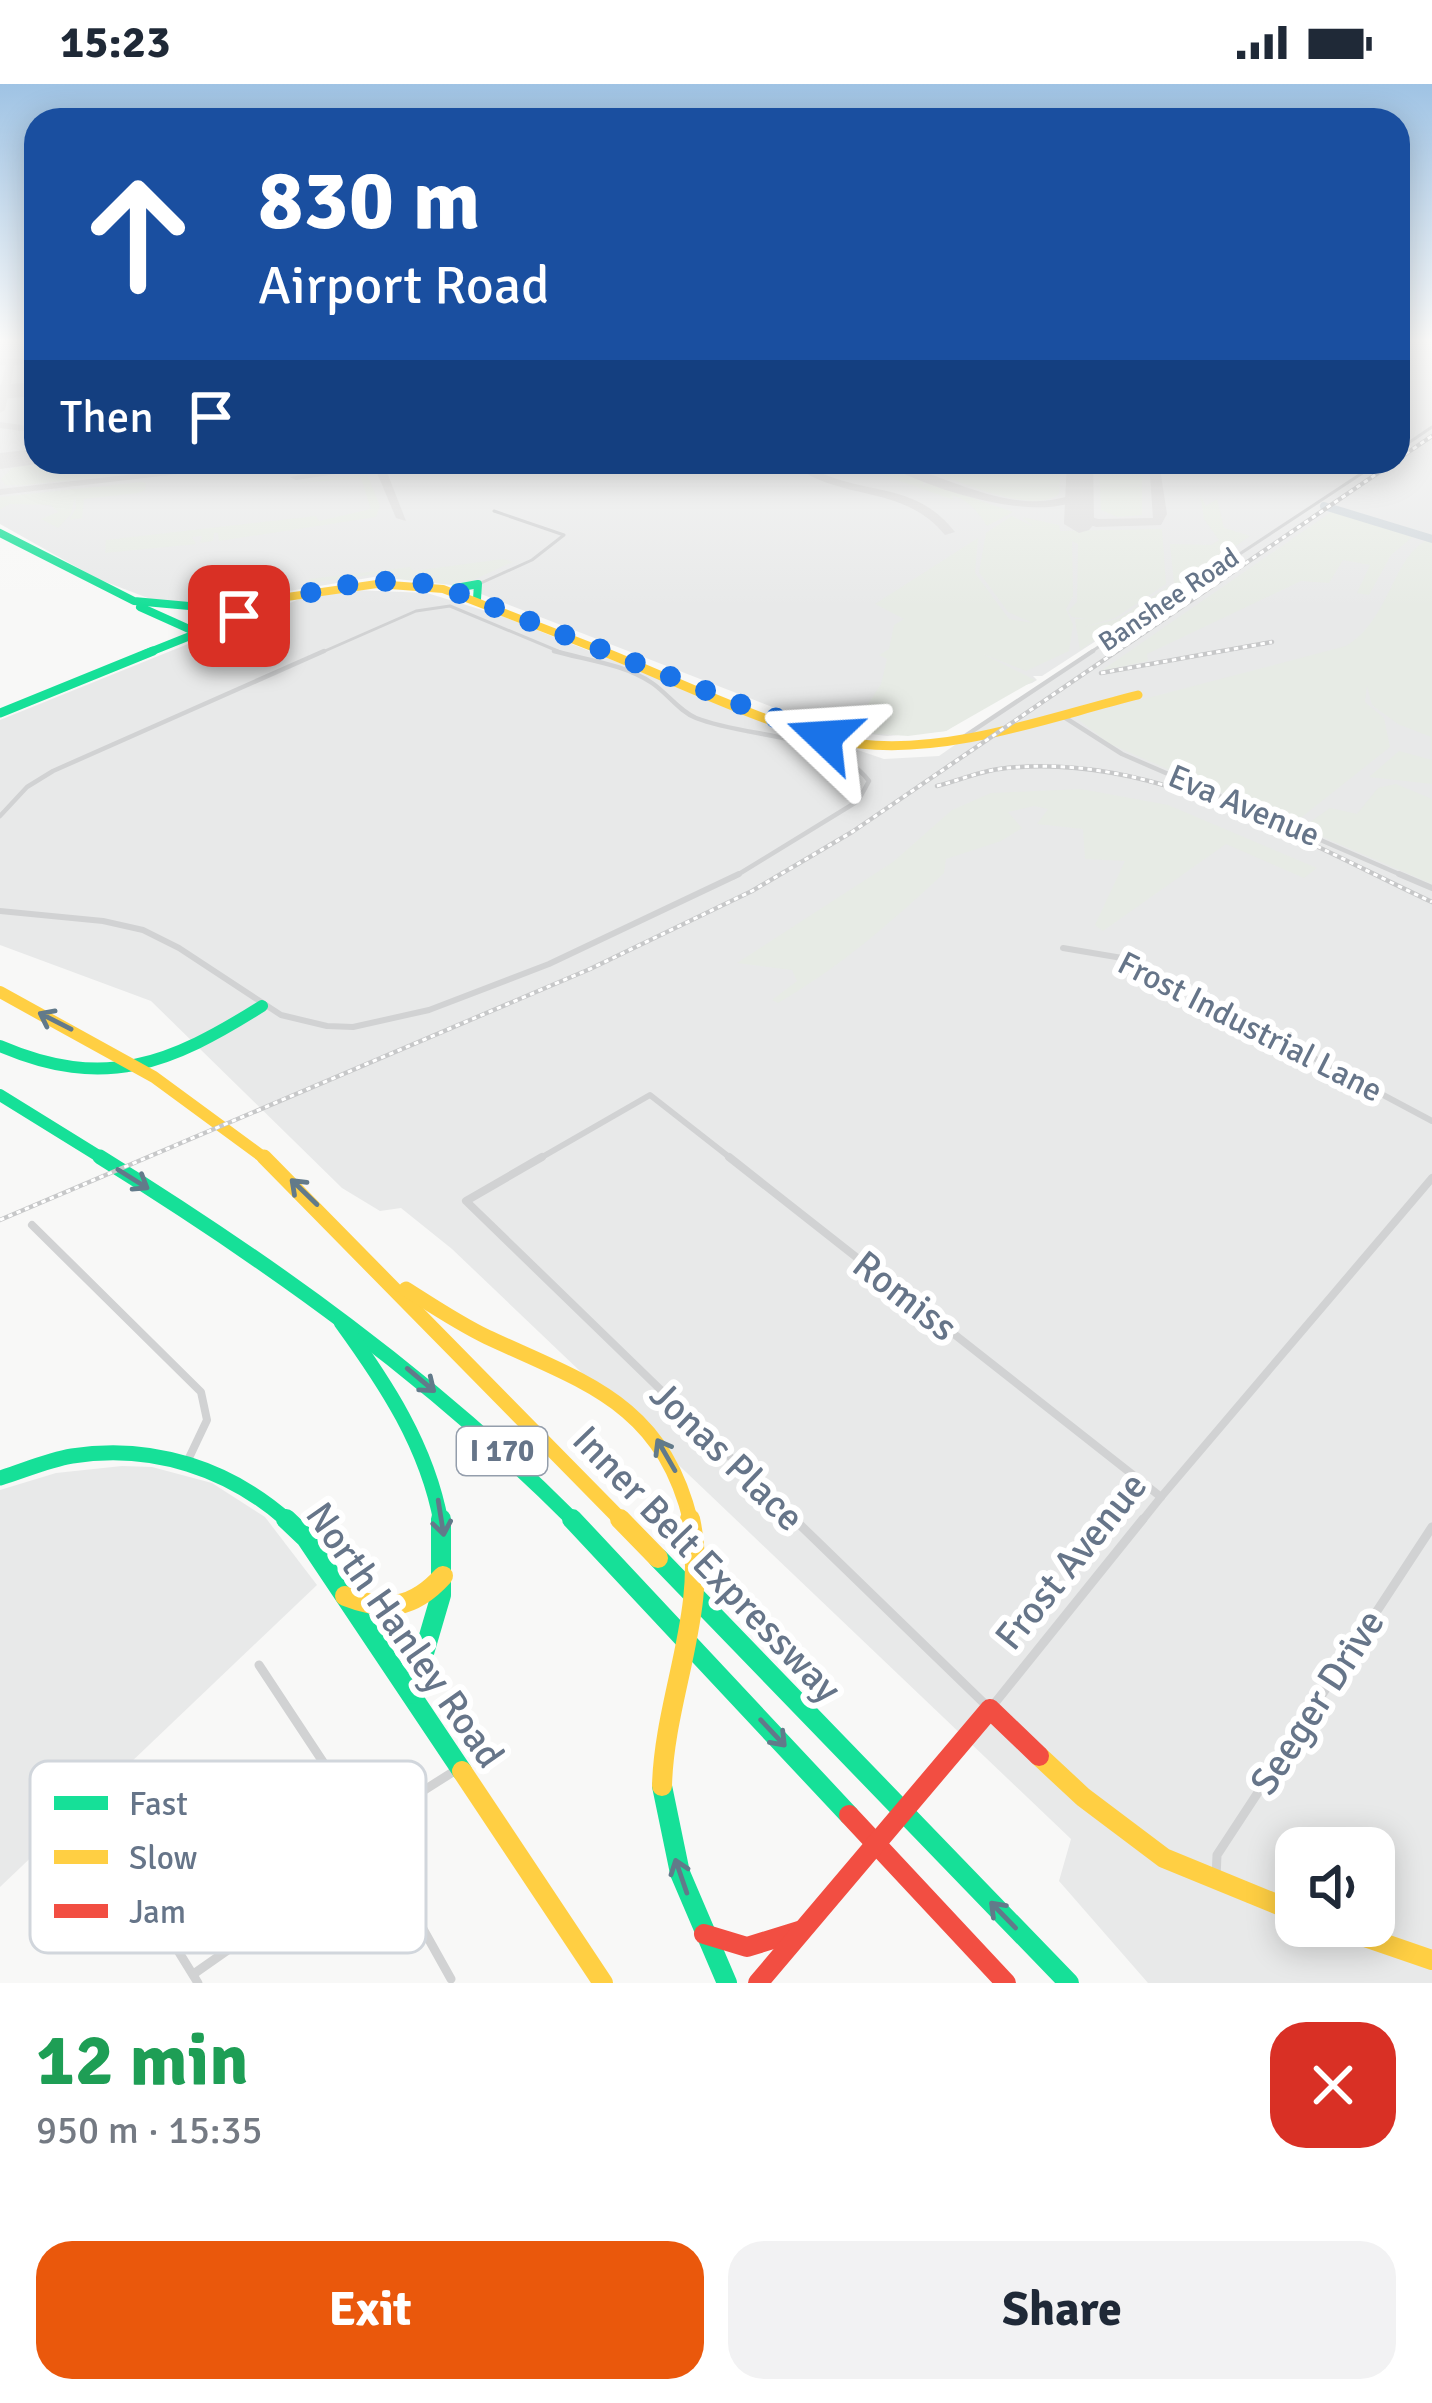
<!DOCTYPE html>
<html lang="en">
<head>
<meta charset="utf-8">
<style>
  body { margin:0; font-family:Signika,sans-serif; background:#f2f2f3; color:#1f2937; height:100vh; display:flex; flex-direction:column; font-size:45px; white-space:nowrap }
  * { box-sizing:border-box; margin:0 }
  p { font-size:39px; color:#747a83 }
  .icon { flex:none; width:66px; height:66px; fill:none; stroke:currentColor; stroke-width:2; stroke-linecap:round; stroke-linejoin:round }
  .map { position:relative; height:1899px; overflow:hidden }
  .details { display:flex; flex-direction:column; background:#fff; flex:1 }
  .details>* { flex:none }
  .hud { position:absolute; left:24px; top:24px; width:1386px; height:366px; border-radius:36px; box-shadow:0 6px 30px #0003; background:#1a4fa0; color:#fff; overflow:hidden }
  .tools { position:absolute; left:1275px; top:1743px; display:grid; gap:24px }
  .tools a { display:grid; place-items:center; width:120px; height:120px; border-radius:24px; background:#fff; box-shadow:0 6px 30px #0003; font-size:60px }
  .pin { position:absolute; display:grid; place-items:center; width:102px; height:102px; color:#fff; margin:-51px; border-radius:24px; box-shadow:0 6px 18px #0006 }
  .me { position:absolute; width:132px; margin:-66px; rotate:290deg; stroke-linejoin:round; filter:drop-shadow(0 0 9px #0008) }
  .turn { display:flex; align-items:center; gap:42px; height:252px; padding:0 36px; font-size:54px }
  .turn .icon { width:156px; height:156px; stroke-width:2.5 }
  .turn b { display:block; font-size:84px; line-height:102px }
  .then { display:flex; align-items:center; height:114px; padding:0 36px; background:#0003; gap:24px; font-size:45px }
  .round { display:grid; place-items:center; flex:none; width:126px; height:126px; border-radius:36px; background:#f2f2f3 }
  .headline { display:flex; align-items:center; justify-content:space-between; height:204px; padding:0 36px }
  h1 { font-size:72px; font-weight:700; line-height:90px; color:#1e9e55 }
  .button { display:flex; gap:24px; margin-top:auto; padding:24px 36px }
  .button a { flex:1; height:138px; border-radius:36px; background:#ea580c; color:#fff; font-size:48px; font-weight:700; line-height:138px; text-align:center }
  .button a+a { background:#f2f2f3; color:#1f2937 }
  .status { display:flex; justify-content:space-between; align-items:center; height:84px; padding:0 60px; background:#fff; direction:ltr }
  .status svg { height:33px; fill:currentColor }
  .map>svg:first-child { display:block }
  .built { fill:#e8e9e9; fill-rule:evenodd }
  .green { fill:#e7ebe5 }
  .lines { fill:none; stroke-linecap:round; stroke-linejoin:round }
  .river { stroke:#d3d9dd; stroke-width:8 }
  .taxiway { fill:#e0e0e0; fill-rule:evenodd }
  .runway { fill:#e0e0e0; fill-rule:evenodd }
  .street-far4 { stroke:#d1d2d3; stroke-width:3 }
  .street-far3 { stroke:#d1d2d3; stroke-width:4.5 }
  .street-far2 { stroke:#d1d2d3; stroke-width:6 }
  .street-far1 { stroke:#d1d2d3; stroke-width:8 }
  .street { stroke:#d1d2d3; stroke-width:9 }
  .fast-far4 { stroke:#16e098; stroke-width:8 }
  .fast-far3 { stroke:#16e098; stroke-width:9 }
  .fast-far2 { stroke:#16e098; stroke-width:12 }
  .fast-far1 { stroke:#16e098; stroke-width:15 }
  .fast { stroke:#16e098; stroke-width:20 }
  .slow-far4 { stroke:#ffcf43; stroke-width:8 }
  .slow-far3 { stroke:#ffcf43; stroke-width:9 }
  .slow-far2 { stroke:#ffcf43; stroke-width:12 }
  .slow-far1 { stroke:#ffcf43; stroke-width:15 }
  .slow { stroke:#ffcf43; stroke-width:20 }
  .jam { stroke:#f24e42; stroke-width:20 }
  .rail-casing { stroke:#c7c8c9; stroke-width:4.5 }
  .rail { stroke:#fff; stroke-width:3; stroke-dasharray:4.5; stroke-linecap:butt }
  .oneway { stroke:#627a8a }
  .route { stroke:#1a73e8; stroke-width:21; stroke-dasharray:0 37.8 }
  .labels { text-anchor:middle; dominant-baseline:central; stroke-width:12; stroke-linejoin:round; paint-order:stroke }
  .far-street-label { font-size:27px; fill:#667589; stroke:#fff }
  .shield { fill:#fff; stroke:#949eac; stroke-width:3 }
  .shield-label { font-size:30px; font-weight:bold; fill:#667589 }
  .street-label { font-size:33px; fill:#667589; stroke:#fff }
  .near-street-label { font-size:39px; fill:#667589; stroke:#fff }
  .key { fill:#fff; stroke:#d1d6dc; stroke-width:3 }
  .key-label { font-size:33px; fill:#667589 }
</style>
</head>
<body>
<div class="status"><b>15:23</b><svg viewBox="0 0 49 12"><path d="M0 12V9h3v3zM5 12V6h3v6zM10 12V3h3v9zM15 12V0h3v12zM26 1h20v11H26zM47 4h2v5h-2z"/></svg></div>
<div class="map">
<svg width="1432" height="1899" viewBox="0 0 1432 1899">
  <rect width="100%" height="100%" fill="#f8f8f7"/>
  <g class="built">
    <path d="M0,258H36V378H1398V258H1432V1899H1148L1059,1797L1071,1755L452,1165L401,1124L380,1127L342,1104L151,917L0,861V636L302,514L354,506L427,509L502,532L727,622L884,675L939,672L1219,477L1042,592H1033L1037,596L1032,599L1012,605L946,647L887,652L829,645L458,501L380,492L197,522L161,519L98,495L0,440ZM1296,1764H1374V1842H1296Z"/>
    <path d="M122,1382L152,1383L212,1399L265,1433L317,1501L0,1803V1406L56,1389Z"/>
  </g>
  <g class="green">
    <path d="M43,378H237L25,401H5L1,395L12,384Z"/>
    <path d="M846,378H871L924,396L923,403L927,398L1013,428L987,442C979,429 968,415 951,411L954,416Z"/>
    <path d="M921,378H1061L1059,410C1032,432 954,395 922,384Z"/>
    <path d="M1099,378H1142V431L1118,433L1101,426Z"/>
    <path d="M367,390L380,422L376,433L219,457L218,449H214L213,457L200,459L202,452L192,453L196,460L105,469L106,456L316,432L319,437L371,425L361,394L297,399Z"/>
    <path d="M141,398L146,399L145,406L138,409L84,415L82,434L69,436L76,424L75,412L71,430L58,444L41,435L58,428L51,421L10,420L0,425V413Z"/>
    <path d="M1200,411L1206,422L1217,415L1224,444L1250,452L1180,501L1174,499L1170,460L1211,461L1219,456L1204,435Z"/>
    <path d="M1334,426L1416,450L1391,471L1369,511L1357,509L1370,481L1343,476L1329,499L1301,497L1147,570L1148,577L1101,587Z"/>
    <path d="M1012,432L1034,443L1022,433L1059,441L1060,447L1162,445L1166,500L1115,534L1084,543L1118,535L1169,502L1175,503L1080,566L1075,535H1087L1072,533L1068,527L1077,518L1078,460L1072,457L1073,512L1066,525L1073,541L1069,567L1026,587L983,570L1035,596L946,647L908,652L850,648L881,600L887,575L879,571L889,565L894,541L904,535L875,520L978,454L975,489L1009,535L1033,539L1008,528L979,488L986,449Z"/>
    <path d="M1427,456L1432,458V700L1369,693L1399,667L1432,676L1431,653L1398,640L1372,621L1367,602L1365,618L1384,634L1390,663L1293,740L1110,660L1075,633L1346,562C1390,536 1392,474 1427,456Z"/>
    <path d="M503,475L513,478L460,502L379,493V490L309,499V495L410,483L413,487Z"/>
    <path d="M1396,700L1432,715V800L1302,744L1330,724L1357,730L1378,704Z"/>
    <path d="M1081,705L1168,721L1317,784L1304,794L1226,760L1103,847L1095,841L1125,777L1085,775L1083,745L1037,740L1048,725L1034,722L1008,728L1022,744L1001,757L946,775L944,789C893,837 839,884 778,919L772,916L797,897L792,886L737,879L893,778L952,726L991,709Z"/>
  </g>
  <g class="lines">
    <path class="river" d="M1324,422L1432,455"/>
    <g class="taxiway">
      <path d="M36,273V279L14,281L11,300L36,305L31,308L10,305L5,326L0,329V305L6,281L0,282V276Z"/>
      <path d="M0,338L36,343V349L0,344Z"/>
      <path d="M16,372L20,377L0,382V376Z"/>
      <path d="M245,378H280L0,411V405Z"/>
      <path d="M371,378H383L406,437L396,434L375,384L296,396L290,393Z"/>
      <path d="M603,378H618L594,386V382Z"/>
      <path d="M790,378C806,378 818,389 834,394C883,410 920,404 955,448L945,451C902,398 837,419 790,378Z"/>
      <path d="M881,378C900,378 916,386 935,392C985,410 1029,429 1080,408L1086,411C1043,444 923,403 881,378Z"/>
      <path d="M1149,378H1159L1167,430L1161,441L1096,443L1075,434V428L1098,435L1153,434Z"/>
    </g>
    <g class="runway">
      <path d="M36,298V312L0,315V301Z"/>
      <path d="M36,365V378L45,379L0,385V369Z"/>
      <path d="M1067,378H1093L1094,440L1089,446L1079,449L1064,440Z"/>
    </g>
    <g class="street-far4">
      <path d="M1398,366L1432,343"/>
      <path d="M461,508L532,476L564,451L494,427"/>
      <path d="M318,570L416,527L450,522L565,570"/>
      <path d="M1088,570L1379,378"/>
    </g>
    <g class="street-far3">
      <path d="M554,567C586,576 624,580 652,599C667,609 679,627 696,634C749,655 831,648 869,697L858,717L734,793"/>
      <path d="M1064,633L1122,670L1406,793"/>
      <path d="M962,654L1093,567"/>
      <path d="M0,732L27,703L53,687L324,567"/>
    </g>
    <g class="street-far2">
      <path d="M1399,790L1432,804"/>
      <path d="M0,827L103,837L143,846L179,864L281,931L327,942L353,943L429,926L549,880L739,790"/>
      <path d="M1063,864L1128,875L1432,1037"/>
      <path d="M537,1076L650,1011L733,1076"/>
    </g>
    <g class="street-far1">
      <path d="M542,1073L466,1117L797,1438"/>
      <path d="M729,1073L1161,1413"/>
      <path d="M32,1141L201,1308L207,1336L188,1376"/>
      <path d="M1161,1413L1432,1094"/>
      <path d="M1141,1438L1161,1413"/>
    </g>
    <g class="street">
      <path d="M794,1435L990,1625L1143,1435"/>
      <path d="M259,1581L366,1743L451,1895"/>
      <path d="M99,1739L198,1899"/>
      <path d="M1216,1794L1217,1771L1432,1443"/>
      <path d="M195,1889L289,1823L366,1743L456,1686"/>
    </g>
    <g class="fast-far4">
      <path d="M0,449L134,517L211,524"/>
      <path d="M456,504L478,500L477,515"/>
      <path d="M140,523L198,549"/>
      <path d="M145,570L265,522"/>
    </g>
    <path class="fast-far3" d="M0,629L153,567"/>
    <g class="fast-far2">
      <path d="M0,962C105,1007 170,980 262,922"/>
      <path d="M0,1011L105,1076"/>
    </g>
    <g class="fast-far1">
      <path d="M100,1073C272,1180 432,1294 575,1438"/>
      <path d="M341,1238C386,1300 427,1362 441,1438"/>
      <path d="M0,1394C23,1387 48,1376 72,1372C152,1359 230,1385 289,1438"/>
    </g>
    <g class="fast">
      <path d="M286,1435L306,1454L462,1687"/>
      <path d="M572,1435L849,1731"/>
      <path d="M658,1474L1069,1899"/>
      <path d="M412,1610L441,1511V1435"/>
      <path d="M662,1702L680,1789L727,1899"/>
    </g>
    <path class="slow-far4" d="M211,524L377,500L443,505L610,570"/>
    <path class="slow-far3" d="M602,567C673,595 787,652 860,660C953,670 1049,633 1138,611"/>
    <path class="slow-far2" d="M0,908L154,993L267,1076"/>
    <g class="slow-far1">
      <path d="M264,1073L623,1438"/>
      <path d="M406,1205C433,1222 458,1239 487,1253C586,1299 662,1319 691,1438"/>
    </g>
    <g class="slow">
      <path d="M620,1435L658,1474"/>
      <path d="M345,1512C386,1528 413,1525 443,1492"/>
      <path d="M1039,1672L1083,1713L1164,1774L1296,1828"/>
      <path d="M462,1687L603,1899"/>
      <path d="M662,1702C664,1613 710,1524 690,1435"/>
      <path d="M1333,1842L1432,1876"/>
    </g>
    <g class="jam">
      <path d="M849,1731L1006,1899"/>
      <path d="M704,1850L747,1863L802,1846"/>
      <path d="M758,1899L990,1625L1039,1672"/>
    </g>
    <defs>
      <g id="rail">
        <path d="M1398,375L1432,352"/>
        <path d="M1101,589L1272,558"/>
        <path d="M937,702C957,697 978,688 999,685C1150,665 1301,757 1432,818"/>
        <path d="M0,1136L590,885L752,807L852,748L1394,378"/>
      </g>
    </defs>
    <use href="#rail" class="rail-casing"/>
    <use href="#rail" class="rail"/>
  </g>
  <defs><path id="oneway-shaft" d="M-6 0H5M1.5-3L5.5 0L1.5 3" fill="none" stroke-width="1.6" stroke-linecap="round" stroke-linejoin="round" transform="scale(3)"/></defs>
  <g class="oneway">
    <use href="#oneway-shaft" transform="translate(55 937) rotate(-153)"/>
    <use href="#oneway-shaft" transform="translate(133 1095) rotate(32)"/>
    <use href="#oneway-shaft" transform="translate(304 1108) rotate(-136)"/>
    <use href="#oneway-shaft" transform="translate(421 1296) rotate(40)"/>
    <use href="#oneway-shaft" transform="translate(666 1371) rotate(-120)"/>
    <use href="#oneway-shaft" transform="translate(441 1434) rotate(81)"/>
    <use href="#oneway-shaft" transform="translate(773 1649) rotate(47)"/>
    <use href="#oneway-shaft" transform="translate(681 1792) rotate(-109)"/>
    <use href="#oneway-shaft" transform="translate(1003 1831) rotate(-134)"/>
  </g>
  <linearGradient id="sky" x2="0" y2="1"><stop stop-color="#9fc3e4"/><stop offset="0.49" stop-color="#fcfcfb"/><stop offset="1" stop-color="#fcfcfb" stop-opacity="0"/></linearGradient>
  <rect width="1432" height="524" fill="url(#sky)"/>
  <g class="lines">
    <path class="route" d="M239,532C306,507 369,488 440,502L824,653"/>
  </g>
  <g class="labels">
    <g class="far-street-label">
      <text transform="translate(1169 516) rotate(-34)">Banshee Road</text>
    </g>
    <rect class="shield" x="457" y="1343" width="90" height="48" rx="9"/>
    <g class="shield-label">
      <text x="502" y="1367">I 170</text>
    </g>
    <g class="street-label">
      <text transform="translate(1244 722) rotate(23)">Eva Avenue</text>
      <text transform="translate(1250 943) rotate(27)">Frost Industrial Lane</text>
    </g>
    <g class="near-street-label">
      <text transform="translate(905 1212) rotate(38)">Romiss</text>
      <text transform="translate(727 1372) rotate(44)">Jonas Place</text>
      <text transform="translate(1071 1477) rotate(-51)">Frost Avenue</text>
      <text transform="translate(707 1480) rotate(46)">Inner Belt Expressway</text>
      <text transform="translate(405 1551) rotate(55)">North Hanley Road</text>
      <text transform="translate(1317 1618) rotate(-57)">Seeger Drive</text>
    </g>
  </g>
  <rect x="30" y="1677" width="396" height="192" rx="18" class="key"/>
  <rect x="54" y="1712" width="54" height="14" fill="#16e098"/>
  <rect x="54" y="1766" width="54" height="14" fill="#ffcf43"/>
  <rect x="54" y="1820" width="54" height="14" fill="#f24e42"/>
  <g class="key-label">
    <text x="129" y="1731">Fast</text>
    <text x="129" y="1785">Slow</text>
    <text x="129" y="1839">Jam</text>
  </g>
</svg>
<div class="tools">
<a><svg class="icon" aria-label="sound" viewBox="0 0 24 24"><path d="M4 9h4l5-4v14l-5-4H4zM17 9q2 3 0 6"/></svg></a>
</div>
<div class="pin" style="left:239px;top:532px;background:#d93025"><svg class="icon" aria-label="arrive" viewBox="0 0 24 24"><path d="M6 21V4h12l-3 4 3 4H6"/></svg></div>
<svg class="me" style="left:824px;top:653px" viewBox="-20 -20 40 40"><path d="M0-17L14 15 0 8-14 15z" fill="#1a73e8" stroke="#fff" stroke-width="4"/></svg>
<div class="hud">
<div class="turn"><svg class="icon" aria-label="ahead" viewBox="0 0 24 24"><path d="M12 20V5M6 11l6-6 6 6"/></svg><div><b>830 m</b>Airport Road</div></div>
<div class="then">Then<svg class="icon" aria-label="arrive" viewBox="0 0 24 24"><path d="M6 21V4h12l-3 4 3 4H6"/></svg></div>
</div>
</div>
<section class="details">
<div class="headline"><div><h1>12 min</h1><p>950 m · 15:35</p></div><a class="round" style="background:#d93025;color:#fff"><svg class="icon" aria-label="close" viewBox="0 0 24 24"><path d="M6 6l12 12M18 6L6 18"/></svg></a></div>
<div class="button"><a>Exit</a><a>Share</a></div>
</section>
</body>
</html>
